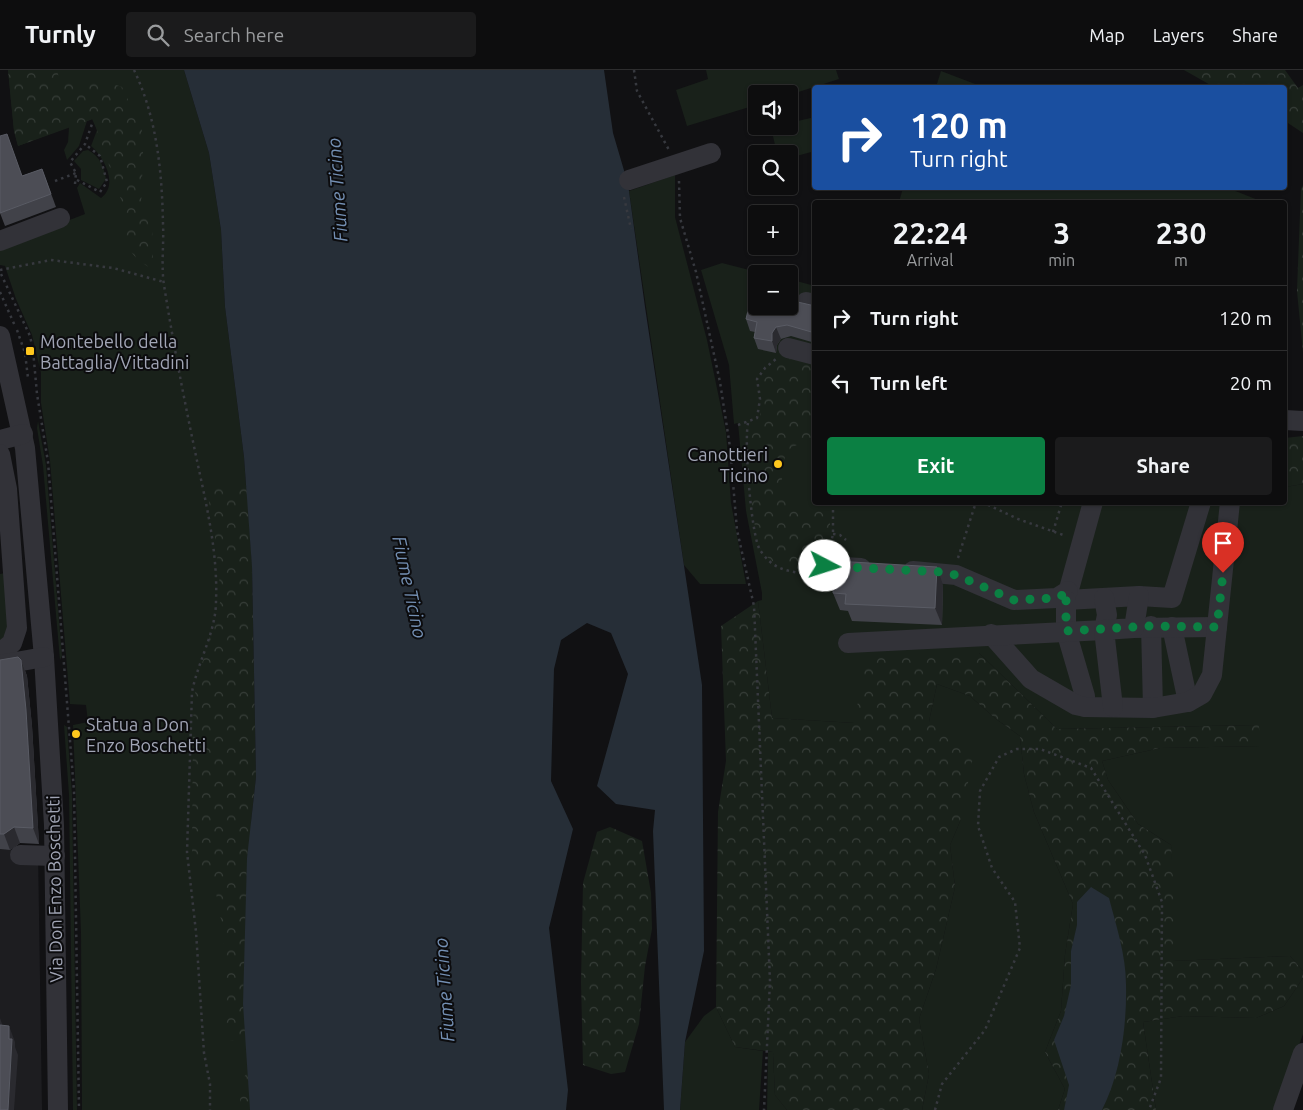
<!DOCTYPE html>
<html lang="en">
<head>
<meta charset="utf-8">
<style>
  body { margin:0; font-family:Ubuntu,sans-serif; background:#1b1b1c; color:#f1f3f6; height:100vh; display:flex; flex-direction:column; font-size:19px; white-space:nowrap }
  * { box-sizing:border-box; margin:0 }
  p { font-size:16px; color:#9a9c9e }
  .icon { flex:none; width:28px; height:28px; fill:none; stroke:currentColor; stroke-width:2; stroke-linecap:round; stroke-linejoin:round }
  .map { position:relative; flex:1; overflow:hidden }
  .details { position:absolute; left:812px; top:130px; width:475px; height:305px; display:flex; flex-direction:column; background:#0d0d0e; border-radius:5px; box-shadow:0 1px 4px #0004,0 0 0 1px #2d2d2e }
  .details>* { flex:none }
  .hud { position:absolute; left:812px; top:15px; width:475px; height:105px; border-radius:5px; box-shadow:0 1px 4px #0004,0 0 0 1px #2d2d2e; background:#1a4fa0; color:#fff; overflow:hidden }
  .tools { position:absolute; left:748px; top:15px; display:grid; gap:10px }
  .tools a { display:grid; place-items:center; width:50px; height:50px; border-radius:5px; background:#0d0d0e; box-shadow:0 1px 4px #0004,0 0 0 1px #2d2d2e; font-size:25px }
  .pin { position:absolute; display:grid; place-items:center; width:42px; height:42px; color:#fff; margin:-51px -21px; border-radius:50% 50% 50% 0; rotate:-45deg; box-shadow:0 0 5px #0007 }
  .pin .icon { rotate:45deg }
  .me { position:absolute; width:55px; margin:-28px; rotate:95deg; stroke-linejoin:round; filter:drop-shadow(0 0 4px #0008) }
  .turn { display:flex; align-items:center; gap:18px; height:105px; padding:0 15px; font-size:22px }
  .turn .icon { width:65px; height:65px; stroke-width:2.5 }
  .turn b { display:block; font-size:35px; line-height:42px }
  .eta { display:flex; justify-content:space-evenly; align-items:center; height:85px; text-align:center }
  .eta b { font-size:30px; font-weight:700; line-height:35px }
  .action { display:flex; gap:10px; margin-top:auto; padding:10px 15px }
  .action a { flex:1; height:58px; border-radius:5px; background:#0b8043; color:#fff; font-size:20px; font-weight:700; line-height:58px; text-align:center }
  .action a+a { background:#1b1b1c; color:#f1f3f6 }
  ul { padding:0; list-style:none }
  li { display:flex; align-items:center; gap:15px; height:65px; padding:0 15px; border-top:1px solid #2d2d2e }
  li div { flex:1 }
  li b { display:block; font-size:19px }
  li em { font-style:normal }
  header { display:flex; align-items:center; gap:30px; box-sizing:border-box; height:70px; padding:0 25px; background:#0d0d0e; border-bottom:1px solid #2d2d2e }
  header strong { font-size:24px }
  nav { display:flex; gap:28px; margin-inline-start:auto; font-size:18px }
  .search { width:350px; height:45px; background:#1b1b1c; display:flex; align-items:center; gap:12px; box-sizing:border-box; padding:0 18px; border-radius:5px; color:#9a9c9e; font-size:19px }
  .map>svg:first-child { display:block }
  .built { fill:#1d1d20 }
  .green { fill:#19211a }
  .forest { fill:url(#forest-crowns) }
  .water { fill:#262e37 }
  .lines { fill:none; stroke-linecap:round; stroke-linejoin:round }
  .path { stroke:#37393f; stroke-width:2.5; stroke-dasharray:2.5 4; stroke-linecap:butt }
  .minor { stroke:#323238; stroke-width:20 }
  .wall { fill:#414249 }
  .shaded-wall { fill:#2a2a2f }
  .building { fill:#4c4d55; stroke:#595b64 }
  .route { stroke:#0b8043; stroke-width:9; stroke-dasharray:0 16.2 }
  .poi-dot { fill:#ffc71d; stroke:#0c0c0e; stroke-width:2 }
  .labels { text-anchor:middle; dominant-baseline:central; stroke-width:4; stroke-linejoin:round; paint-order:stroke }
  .poi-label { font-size:18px; fill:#a1a5b5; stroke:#0c0c0e; text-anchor:start }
  .street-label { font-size:18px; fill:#a1a5b5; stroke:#0c0c0e }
  .water-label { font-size:19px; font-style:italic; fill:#7490b4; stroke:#0c0c0e }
</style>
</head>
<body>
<header>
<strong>Turnly</strong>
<div class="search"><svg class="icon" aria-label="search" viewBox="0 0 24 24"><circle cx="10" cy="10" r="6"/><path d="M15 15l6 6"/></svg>Search here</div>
<nav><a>Map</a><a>Layers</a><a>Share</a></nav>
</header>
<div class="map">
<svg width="1303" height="1040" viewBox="0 0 1303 1040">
  <defs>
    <pattern id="forest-crowns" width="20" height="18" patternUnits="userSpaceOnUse" patternTransform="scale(1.25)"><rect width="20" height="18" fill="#19211a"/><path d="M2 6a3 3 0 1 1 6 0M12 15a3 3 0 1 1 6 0" fill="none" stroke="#373e39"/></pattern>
  </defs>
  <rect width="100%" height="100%" fill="#111113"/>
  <path class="built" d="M0,779L38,781L42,1040H0Z"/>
  <g class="green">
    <path d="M8,0H184L209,83L221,160L225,237L244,387L252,497L250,1040H82L81,863L73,655L88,652L86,635L70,634L50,391L41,333V303L32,265L16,229L5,196L0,195V177L85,144L77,118L80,113L101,128C119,115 104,87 91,76L97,60L92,49L87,51L79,76L67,90L64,80L68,72L69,57L18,76L14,61Z"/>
    <path d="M706,0H836L839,9L789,25L756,24V35L687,56L676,20L708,9Z"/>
    <path d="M941,1L983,17H936Z"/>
    <path d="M815,47V81L789,88V84H777L771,57L789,56V53Z"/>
    <path d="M88,80C100,86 104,97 106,109L99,119L81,110V99L74,91L83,81Z"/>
    <path d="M675,105V147L707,270L726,362L731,433L746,514H700L684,495L629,121Z"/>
    <path d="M903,118H1228L1263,132H899Z"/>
    <path d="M722,193L765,204H756V236H789V209L815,216V432H1285V417L1303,414V901L1290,886L1173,891L1171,775L1138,754L1108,710L1102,691L1160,678L1259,676L1258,655L1057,659L979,583L854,653L772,648L758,531L762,530V523L746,441L738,353L734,354L729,295L701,200Z"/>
    <path d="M38,351L46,395L62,586L60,590L43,396L37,358Z"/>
    <path d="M5,503L9,557L0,574V504Z"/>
    <path d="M937,614L970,626L996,649L1020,666L1024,704L1034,742L1073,834L1065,885L1061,941L1045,982L1065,1019L1058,1040H922L929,1004L919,949L936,899L955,817L950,775L961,749L929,651Z"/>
    <path d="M64,655L67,657L72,724L77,1040H73L69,725Z"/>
    <path d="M1303,908V964L1276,1040H1156L1143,952L1183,946L1256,948L1284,936Z"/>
    <path d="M716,937L735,977L763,981L759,1040H680L685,972L704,946Z"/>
    <path d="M768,982H773L775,1025L787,1040H767Z"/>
  </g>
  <g class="forest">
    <path d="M8,0H57L59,8L70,12L105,11L122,17L142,60L143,84L141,138L152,152L153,200L138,190L126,176L125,141L93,49L18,76L14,61Z"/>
    <path d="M1184,0H1285L1298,18L1303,15V63L1285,51V18L1214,17Z"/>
    <path d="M1303,115V282L1297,221L1301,119Z"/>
    <path d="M787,283L815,291V376L804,372C800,374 793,376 790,379C777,394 779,429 798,438C809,444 820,433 830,433V466L824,491L800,493L798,502C783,497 767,492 760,477C752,459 745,373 749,354L756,352L760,347L761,305Z"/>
    <path d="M1303,366V414L1285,417V368Z"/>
    <path d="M217,412L247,417L252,497L256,707L247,788L243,934L246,972L230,970L226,954L223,860L211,797L201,807L192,794L193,649L196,614L221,529L216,473L208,426Z"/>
    <path d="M758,531L772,648L854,653L867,585L979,583L1057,659L1259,655L1260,676L1160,678L1102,691L1108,710L1138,754L1171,775L1175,844L1173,891L1290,886L1303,901V908L1284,936L1256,948L1183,946L1143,952L1156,1040H1058L1065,1019L1045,982L1061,941L1065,885L1073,834L1034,742L1024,704L1020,666L996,649L970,626L937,614L929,651L973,687L961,749L950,775L955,817L936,899L919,949L929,1004L922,1040H787L775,1025L773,982L735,977L716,937L718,742L726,691L721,556Z"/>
    <path d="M610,757L642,771L651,823L652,859L645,896L639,954L625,1002L611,1004L583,995L581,912L583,813L597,762Z"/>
    <path d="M248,1002L250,1040H241L239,1013Z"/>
  </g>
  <g class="water">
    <path d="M184,0H604L613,63L628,114L645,237L702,615L704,881L685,972L680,1040H664L653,761L655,740L616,734L597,716L628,604L611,563L587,553L561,570L554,599L551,711L573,759L549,858L568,1020L566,1040H250L243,934L247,788L256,707L252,497L244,387L225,237L221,160L209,83Z"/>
    <path d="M1091,817L1109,828C1116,855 1126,885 1126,914C1127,954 1121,1003 1102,1040H1064L1069,1015L1054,970L1064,946L1071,915V881L1077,855V832Z"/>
  </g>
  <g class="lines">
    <g class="path">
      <path d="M134,0C157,48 162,102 163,154C164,174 161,196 164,215C173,272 184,329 196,386C206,433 218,482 216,531C216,562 198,591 192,622L187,782L196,862L204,983L210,1014V1040"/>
      <path d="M634,0L637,21L669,80"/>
      <path d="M77,110L100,122L107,112L100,86L85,74"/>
      <path d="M55,111L76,103"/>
      <path d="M679,111L680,148L696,202L720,312L730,377L737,460L754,536L770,911L764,1040"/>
      <path d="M75,114L76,103L70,92L85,74L92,54"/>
      <path d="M624,127L631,159"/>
      <path d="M0,200L51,190L113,198L164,212"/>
      <path d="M1,204L30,266L33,280L37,324L48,392L74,721L79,1040"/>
      <path d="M0,222L15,256"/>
      <path d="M17,260L25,283L28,308"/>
      <path d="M748,353C744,372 751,461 759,478C761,482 765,487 768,490C779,501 797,503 812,504"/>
      <path d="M738,355L757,348L760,329L757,309L765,298L776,289"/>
      <path d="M982,432L1018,449L1066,466"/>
      <path d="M1053,462L1062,432"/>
      <path d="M833,464L840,465L846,470"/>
      <path d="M829,481L833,464V432"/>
      <path d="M958,488L976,432"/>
      <path d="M935,1040L942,1014L985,960L1020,878L1015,832L992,798L978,756L980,721L999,687L1017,679H1040L1091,698L1145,785L1162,832L1161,1008L1149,1040"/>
    </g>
    <g class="minor">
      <path d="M629,110L711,83"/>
      <path d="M0,171L60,148"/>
      <path d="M806,232L815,234"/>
      <path d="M0,266L25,378L44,587L54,755L58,1040"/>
      <path d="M788,278L815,285"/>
      <path d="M1285,350L1303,351"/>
      <path d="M0,370L23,364"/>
      <path d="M0,384L7,419L17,558L12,573L0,583"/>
      <path d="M1093,432L1066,530L1139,526L1172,528L1201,432"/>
      <path d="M825,496L861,498"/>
      <path d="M913,501L956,505L1014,530L1057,528L1068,521"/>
      <path d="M1066,530V561L1085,626V637"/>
      <path d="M1151,556L1153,638"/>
      <path d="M1172,557L1188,632"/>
      <path d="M1134,558L1217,557"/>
      <path d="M991,564L1031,609L1076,635L1085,637L1153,638L1188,632L1202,624L1212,605L1230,432"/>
      <path d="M848,573L1104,560L1107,545L1104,528"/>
      <path d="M0,595L44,587"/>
      <path d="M1113,637L1104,560L1134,558L1139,526"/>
      <path d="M20,785L55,786"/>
      <path d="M1283,1040L1303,983"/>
    </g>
  </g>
  <g class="wall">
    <path d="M42,99L56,137L5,156L0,143L22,106Z"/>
    <path d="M756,236H815V273L791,266L781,269L777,275L776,283L758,279L754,268L755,262L750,261L746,249Z"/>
    <path d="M943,515L942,555L852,551L848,541L840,540L833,523Z"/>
    <path d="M0,590H21L27,606L32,656L39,774L20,773L10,780L0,779Z"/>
  </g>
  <g class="shaded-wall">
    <path d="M776,257L781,269L777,275L776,283L772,271V263Z"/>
    <path d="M937,497L943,515L942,555L935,538Z"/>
    <path d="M21,590L27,606L32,656L39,774L33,758Z"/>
    <path d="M14,757L20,773L10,780L4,764Z"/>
    <path d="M0,948L4,960L0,962Z"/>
    <path d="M9,956L15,972V977L18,985L14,1040H8Z"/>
  </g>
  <g class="building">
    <path d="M7,64L22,106L42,99L51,124L0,143V66Z"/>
    <path d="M752,224L756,225V236H789V230L815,236V263L787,255L776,257L772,263V271L754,268L757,252L746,249Z"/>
    <path d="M835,491L937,497L935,538L845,534L846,524L833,523Z"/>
    <path d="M18,587L21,590L26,640L33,758L14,757L4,764H0V590Z"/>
    <path d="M0,955L9,956V969H12L8,1040H0Z"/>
  </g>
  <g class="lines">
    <path class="route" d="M825,496L941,502L956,505L1014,530L1057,528L1068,522L1066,530V561L1151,556L1217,557L1223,503"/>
  </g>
  <g class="poi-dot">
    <rect x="25" y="276" width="10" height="10" rx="2.5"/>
    <circle cx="778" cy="394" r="5"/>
    <circle cx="76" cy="664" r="5"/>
  </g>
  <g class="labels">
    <g class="poi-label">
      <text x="40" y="271">Montebello della<tspan x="40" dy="21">Battaglia/Vittadini</tspan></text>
      <text x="768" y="384" text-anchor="end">Canottieri<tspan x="768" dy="21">Ticino</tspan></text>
      <text x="86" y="654">Statua a Don<tspan x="86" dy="21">Enzo Boschetti</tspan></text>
    </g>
    <g class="street-label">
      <text transform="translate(54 819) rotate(-91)">Via Don Enzo Boschetti</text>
    </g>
    <g class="water-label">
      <text transform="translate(337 120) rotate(-94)">Fiume Ticino</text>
      <text transform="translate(410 517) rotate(78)">Fiume Ticino</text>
      <text transform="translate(444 920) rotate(-94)">Fiume Ticino</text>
    </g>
  </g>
</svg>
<div class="tools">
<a><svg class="icon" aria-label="sound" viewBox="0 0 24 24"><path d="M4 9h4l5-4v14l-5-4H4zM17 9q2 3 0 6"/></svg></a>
<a><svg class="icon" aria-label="search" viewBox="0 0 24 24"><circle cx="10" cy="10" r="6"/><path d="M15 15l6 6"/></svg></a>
<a>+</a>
<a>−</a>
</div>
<div class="pin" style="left:1223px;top:503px;background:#d93025"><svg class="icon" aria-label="arrive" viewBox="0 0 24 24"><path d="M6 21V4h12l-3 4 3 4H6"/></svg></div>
<svg class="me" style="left:825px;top:496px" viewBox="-20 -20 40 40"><circle r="19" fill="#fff"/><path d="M0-13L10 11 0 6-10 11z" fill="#0b8043"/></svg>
<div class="hud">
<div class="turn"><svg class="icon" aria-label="right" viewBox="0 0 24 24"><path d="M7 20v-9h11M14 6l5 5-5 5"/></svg><div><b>120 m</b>Turn right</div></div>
</div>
<section class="details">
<div class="eta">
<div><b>22:24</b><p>Arrival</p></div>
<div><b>3</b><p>min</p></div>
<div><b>230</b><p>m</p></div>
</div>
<ul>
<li><svg class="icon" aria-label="right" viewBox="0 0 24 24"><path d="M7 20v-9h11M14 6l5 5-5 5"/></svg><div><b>Turn right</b></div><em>120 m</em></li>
<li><svg class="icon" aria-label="left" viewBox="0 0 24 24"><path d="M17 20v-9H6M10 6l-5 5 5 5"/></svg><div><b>Turn left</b></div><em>20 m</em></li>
</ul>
<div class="action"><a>Exit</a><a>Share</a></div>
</section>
</div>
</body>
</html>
